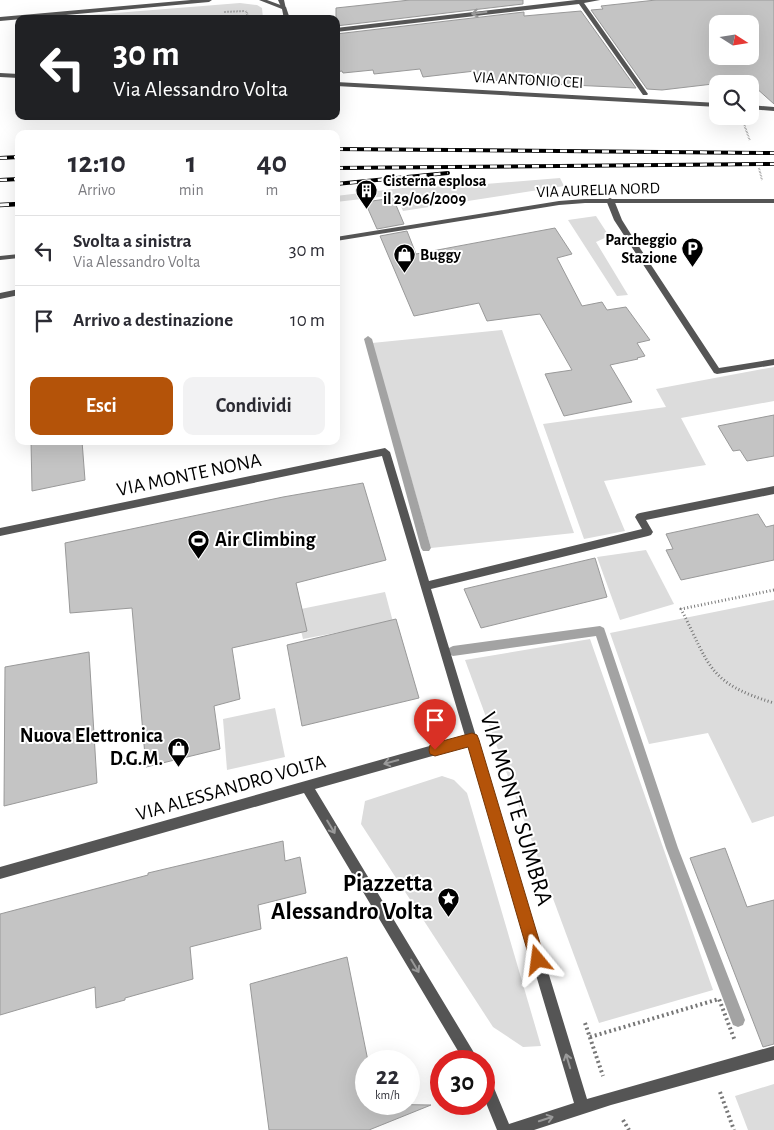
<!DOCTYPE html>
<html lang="it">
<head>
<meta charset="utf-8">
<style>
  body { margin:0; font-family:"Alegreya Sans",sans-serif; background:#f2f2f3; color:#2b2b33; height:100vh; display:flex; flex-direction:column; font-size:19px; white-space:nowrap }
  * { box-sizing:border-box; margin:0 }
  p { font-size:16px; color:#7c7c81 }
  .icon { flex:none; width:28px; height:28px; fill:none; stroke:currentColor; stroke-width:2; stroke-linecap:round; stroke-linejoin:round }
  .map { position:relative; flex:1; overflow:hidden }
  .panel { position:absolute; left:15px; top:130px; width:325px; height:315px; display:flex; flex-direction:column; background:#fff; border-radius:10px; box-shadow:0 5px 20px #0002 }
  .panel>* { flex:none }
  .guide { position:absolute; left:15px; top:15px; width:325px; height:105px; border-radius:10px; box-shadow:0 5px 20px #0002; background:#202124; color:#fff; overflow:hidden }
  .needle { width:32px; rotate:102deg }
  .controls { position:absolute; left:709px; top:15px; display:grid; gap:10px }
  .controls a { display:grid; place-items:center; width:50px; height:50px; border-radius:10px; background:#fff; box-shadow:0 5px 20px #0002; font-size:25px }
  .speed { position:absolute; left:355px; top:1050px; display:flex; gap:10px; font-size:25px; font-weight:700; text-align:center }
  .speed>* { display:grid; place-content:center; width:65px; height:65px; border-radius:50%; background:#fff; box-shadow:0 5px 20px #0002; line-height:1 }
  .speed small { font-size:12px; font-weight:400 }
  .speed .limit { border:8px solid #d22; background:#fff; color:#111 }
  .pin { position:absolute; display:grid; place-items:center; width:42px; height:42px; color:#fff; margin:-51px -21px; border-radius:50% 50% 50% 0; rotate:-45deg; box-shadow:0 0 5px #0007 }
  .pin .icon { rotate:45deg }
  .me { position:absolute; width:55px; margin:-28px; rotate:344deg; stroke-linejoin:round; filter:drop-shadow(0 0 4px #0008) }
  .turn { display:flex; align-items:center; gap:18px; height:105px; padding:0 15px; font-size:22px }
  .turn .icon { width:65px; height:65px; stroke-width:2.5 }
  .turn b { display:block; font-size:35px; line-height:42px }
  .eta { display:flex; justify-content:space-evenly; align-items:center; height:85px; text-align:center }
  .eta b { font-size:30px; font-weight:700; line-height:35px }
  .primary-button { display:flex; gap:10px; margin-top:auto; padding:10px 15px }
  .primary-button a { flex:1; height:58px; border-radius:10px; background:#b45309; color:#fff; font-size:20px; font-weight:700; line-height:58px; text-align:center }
  .primary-button a+a { background:#f2f2f3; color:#2b2b33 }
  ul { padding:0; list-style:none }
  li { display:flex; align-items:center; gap:15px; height:70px; padding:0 15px; border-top:1px solid #e1e1e2 }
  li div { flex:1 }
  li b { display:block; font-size:19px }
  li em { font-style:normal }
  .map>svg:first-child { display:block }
  .green { fill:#dcdcdc }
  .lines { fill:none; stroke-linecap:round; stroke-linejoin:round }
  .stream { fill:#a3a3a3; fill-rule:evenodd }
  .building { fill:#c4c4c4; stroke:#999; fill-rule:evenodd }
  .path-far2 { stroke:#777; stroke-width:2; stroke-dasharray:0.5 1; stroke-linecap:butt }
  .path-far1 { stroke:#777; stroke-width:3; stroke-dasharray:1 2.5; stroke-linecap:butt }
  .path { stroke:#777; stroke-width:4; stroke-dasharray:2 3; stroke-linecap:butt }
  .service { fill:#555; fill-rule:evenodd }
  .minor { fill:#555; fill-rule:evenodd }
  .tertiary { fill:#555; fill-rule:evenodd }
  .rail-far1-casing { stroke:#000; stroke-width:4 }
  .rail-casing { stroke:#000; stroke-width:4.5 }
  .rail-far1 { stroke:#fff; stroke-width:2.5; stroke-dasharray:7; stroke-linecap:butt }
  .rail { stroke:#fff; stroke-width:3; stroke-dasharray:9; stroke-linecap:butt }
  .oneway { stroke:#999 }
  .route { fill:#b45309; stroke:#753606 }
  .labels { text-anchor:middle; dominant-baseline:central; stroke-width:4; stroke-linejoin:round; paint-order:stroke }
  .far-street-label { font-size:16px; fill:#000; stroke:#fff }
  .far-poi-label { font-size:16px; font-weight:bold; fill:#000; stroke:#fff; text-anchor:start }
  .street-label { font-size:20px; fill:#000; stroke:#fff }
  .poi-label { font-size:20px; font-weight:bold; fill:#000; stroke:#fff; text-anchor:start }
  .near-street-label { font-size:24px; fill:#000; stroke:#fff }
  .near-poi-label { font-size:24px; font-weight:bold; fill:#000; stroke:#fff; text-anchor:end }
</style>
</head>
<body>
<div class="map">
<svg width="774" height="1130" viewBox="0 0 774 1130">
  <rect width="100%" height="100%" fill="#fff"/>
  <g class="green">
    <path d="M240,3L257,5L262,8L263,19H74L78,16Z"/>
    <path d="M560,178L564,186L403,211L396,195L336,202V196L410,187L473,185Z"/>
    <path d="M596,216L609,236L596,242L628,295L617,296L568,220Z"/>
    <path d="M502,330L574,533L431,548L372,343Z"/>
    <path d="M774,367V401L681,418L706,465L604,481L625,531L584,539L543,424L666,407L656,389Z"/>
    <path d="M646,550L674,604L620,620L597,557Z"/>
    <path d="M385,592L393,622L303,639L296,610Z"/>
    <path d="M774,600V816L752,823L708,733L649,744L610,633Z"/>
    <path d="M590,639L713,990L599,1023L465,660Z"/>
    <path d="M275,708L285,757L227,770L223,719Z"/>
    <path d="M442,776L454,780L467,793L541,1046L523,1047L493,1027L361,824L365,801Z"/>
    <path d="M774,1084V1130H748L735,1096Z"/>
  </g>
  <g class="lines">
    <g class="stream">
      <path d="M368,336L372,339L431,548L429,551H423L421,548L364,339Z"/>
      <path d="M600,626L604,628L605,631L678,848L745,1020L743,1025L738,1027L733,1025L731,1020L666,848L596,636L453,656L449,654L448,651L449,648L453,646Z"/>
    </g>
  </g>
  <g class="building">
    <path d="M410,0H523V4L336,26V8Z"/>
    <path d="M656,0H774V104L755,87L750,88V84H718V88L713,84L662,90L647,89L591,10L603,9L601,6ZM718,24H750V56H718Z"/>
    <path d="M581,11L636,88L528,83L526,79L480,81L475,71L423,77L420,69L374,74L373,70L343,73L342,71L336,72V34L524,12V16Z"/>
    <path d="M393,198L404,224L377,229L365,202Z"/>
    <path d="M555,228L572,254L557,258L582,306L602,302L607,310L626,307L650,340L637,343L645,356L637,358L638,359L610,365L632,402L564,416L545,374L572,370L540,314L487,321L479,303L414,316L380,236L407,231L416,254Z"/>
    <path d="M774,415V456L747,461L740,450L733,451L718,426Z"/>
    <path d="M31,441H82L85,480L32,491Z"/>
    <path d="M363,483L386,560L296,583L307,631L232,648L240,699L214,706L220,749L146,767L132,608L70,613L65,543L283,497Z"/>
    <path d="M758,514L766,527L774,525V560L681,580L666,550L673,549L666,534Z"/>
    <path d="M595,558L607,597L481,628L464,589Z"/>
    <path d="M396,619L419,698L302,726L287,645Z"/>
    <path d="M89,652L97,783L4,806L5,667Z"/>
    <path d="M283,841L285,861L300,857L306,893L258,905L261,929L190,947L193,979L125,998V1000L96,1008L95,987L0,1015V914L148,875V873Z"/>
    <path d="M725,848L747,907L774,900V1044L763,1047L690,858Z"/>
    <path d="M347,957L368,1061H366V1104L431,1105L369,1130H269L250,984Z"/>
  </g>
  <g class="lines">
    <g class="path-far2">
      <path d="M246,11L249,19"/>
      <path d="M224,12L245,11"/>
      <path d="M744,124L750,141"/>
      <path d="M759,168L762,180"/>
    </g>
    <path class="path-far1" d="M774,590L681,609C710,665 707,683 774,703"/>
    <g class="path">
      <path d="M585,1023L603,1076"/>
      <path d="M590,1037L719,999L735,1041"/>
      <path d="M720,1092L734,1130"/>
      <path d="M623,1120L629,1130"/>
    </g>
    <path class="service" d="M610,198L614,200L622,220L632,236L719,368L774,359V365L717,374L714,373L614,220L606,200Z"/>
    <g class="minor">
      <path d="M278,0H284L286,9H282Z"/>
      <path d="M576,0H600L584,3L648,94L647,95H643L579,4L336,32V28Z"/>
      <path d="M19,254V258L0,260V256Z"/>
      <path d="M385,448L390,452L429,581L642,529L635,517L637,514L640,513L774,486V494L646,520L653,532L651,535L648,536L431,589L587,1099L774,1046V1060L611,1105L534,1130H497L484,1098V1074L489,1076L509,1124L574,1103L468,746L315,789L479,1061H464L304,793L0,879V867L465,736L382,456L0,536V528Z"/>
    </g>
    <g class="tertiary">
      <path d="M191,0H212L209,2L0,21V17Z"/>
      <path d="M259,0H267L286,7L290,19H284L282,9Z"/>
      <path d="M0,73L19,74V78L0,77Z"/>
      <path d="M336,82L718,103V107L336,86Z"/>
      <path d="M750,105L774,107V111L750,109Z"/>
      <path d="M585,199H774V203H585L559,205L336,241V237L559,201Z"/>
      <path d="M19,289V295L0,299V293Z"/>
    </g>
    <defs>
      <g id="rail-far1">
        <path d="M336,149L774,153"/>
        <path d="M0,158L19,157"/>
        <path d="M336,168L774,164"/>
        <path d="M0,180L19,179"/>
        <path d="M336,184L448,173"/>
      </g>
      <path id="rail" d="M0,205L19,204"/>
    </defs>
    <use href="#rail-far1" class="rail-far1-casing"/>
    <use href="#rail" class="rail-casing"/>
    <use href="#rail-far1" class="rail-far1"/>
    <use href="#rail" class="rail"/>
  </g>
  <defs><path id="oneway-shaft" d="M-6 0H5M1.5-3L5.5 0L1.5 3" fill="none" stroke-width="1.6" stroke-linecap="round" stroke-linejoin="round" transform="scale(1.25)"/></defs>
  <g class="oneway">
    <use href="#oneway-shaft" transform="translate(479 13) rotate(173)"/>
    <use href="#oneway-shaft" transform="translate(391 762) rotate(165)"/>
    <use href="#oneway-shaft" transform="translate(331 827) rotate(59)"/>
    <use href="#oneway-shaft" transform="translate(415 966) rotate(59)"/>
    <use href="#oneway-shaft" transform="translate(568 1061) rotate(-107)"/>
    <use href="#oneway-shaft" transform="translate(546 1119) rotate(-18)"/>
  </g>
  <path class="route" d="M472,733L477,735L479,740L545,960L543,966L538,968L532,966L530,960L468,747L435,756L430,754L429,750L430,745L435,743Z"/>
  <defs>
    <symbol id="building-pin" viewBox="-11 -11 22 30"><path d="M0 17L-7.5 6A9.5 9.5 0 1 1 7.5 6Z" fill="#000" stroke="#fff"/><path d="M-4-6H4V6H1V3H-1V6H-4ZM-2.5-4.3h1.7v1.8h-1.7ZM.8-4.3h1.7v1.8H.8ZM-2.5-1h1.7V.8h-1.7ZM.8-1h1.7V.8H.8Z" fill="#fff"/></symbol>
    <symbol id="parking-pin" viewBox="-11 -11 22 30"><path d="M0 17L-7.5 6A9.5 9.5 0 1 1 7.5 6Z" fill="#000" stroke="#fff"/><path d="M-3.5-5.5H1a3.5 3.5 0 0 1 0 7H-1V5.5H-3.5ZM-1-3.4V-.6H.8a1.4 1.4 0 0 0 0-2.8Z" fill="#fff"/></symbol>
    <symbol id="shop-pin" viewBox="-11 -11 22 30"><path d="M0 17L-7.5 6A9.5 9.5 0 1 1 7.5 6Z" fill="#000" stroke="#fff"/><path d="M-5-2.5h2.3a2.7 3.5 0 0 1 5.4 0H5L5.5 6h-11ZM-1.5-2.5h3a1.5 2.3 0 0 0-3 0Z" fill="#fff"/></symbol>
    <symbol id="stadium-pin" viewBox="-11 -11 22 30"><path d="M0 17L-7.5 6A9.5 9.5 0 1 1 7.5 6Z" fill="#000" stroke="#fff"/><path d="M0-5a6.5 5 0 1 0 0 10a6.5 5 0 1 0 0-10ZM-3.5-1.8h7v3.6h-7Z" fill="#fff"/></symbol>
    <symbol id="sight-pin" viewBox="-11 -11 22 30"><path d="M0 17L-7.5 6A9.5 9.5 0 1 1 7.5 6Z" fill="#000" stroke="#fff"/><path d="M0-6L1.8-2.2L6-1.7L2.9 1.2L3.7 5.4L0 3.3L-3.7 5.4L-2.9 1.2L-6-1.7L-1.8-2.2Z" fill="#fff"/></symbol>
  </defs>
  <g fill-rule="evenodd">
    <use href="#building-pin" x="354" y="178" width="25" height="34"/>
    <use href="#parking-pin" x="680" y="236" width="25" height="34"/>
    <use href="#shop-pin" x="392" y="242" width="25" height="34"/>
    <use href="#stadium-pin" x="186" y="528" width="25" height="34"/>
    <use href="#shop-pin" x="166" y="736" width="25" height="34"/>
    <use href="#sight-pin" x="436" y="886" width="25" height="34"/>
  </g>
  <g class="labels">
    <g class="far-street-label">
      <text transform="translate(528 80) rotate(3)">VIA ANTONIO CEI</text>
      <text transform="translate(598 190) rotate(-2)">VIA AURELIA NORD</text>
    </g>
    <g class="far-poi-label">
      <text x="383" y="181">Cisterna esplosa<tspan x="383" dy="18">il 29/06/2009</tspan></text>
      <text x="677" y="240" text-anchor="end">Parcheggio<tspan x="677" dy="18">Stazione</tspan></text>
      <text x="420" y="255">Buggy</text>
    </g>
    <g class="street-label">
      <text transform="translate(189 475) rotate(-12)">VIA MONTE NONA</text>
      <text transform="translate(231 788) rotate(-16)">VIA ALESSANDRO VOLTA</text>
    </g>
    <g class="poi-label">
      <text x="215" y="540">Air Climbing</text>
      <text x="163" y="736" text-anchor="end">Nuova Elettronica<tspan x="163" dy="23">D.G.M.</tspan></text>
    </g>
    <g class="near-street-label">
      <text transform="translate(516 809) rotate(73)">VIA MONTE SUMBRA</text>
    </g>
    <g class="near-poi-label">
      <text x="433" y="884">Piazzetta<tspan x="433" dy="28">Alessandro Volta</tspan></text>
    </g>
  </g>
</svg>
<div class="controls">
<a><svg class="needle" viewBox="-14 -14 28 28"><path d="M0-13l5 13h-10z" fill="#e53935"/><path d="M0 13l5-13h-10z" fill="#7c7c81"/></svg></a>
<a><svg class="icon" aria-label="search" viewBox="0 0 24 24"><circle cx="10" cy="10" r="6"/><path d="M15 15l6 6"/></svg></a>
</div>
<div class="speed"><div>22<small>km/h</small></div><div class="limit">30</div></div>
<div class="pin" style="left:435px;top:750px;background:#d93025"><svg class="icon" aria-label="arrive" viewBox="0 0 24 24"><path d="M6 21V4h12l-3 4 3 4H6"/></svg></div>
<svg class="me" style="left:538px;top:960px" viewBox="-20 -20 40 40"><path d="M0-17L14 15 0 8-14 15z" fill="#b45309" stroke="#fff" stroke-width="4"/></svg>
<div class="guide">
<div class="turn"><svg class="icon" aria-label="left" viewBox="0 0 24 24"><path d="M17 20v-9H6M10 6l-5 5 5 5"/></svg><div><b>30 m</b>Via Alessandro Volta</div></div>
</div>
<section class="panel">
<div class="eta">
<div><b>12:10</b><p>Arrivo</p></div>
<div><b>1</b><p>min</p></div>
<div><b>40</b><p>m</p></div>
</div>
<ul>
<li><svg class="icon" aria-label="left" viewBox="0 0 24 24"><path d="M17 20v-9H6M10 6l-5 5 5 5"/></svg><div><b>Svolta a sinistra</b><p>Via Alessandro Volta</p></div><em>30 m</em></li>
<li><svg class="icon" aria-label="arrive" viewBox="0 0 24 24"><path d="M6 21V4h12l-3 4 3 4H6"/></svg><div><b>Arrivo a destinazione</b></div><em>10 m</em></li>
</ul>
<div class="primary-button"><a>Esci</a><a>Condividi</a></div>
</section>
</div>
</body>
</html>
